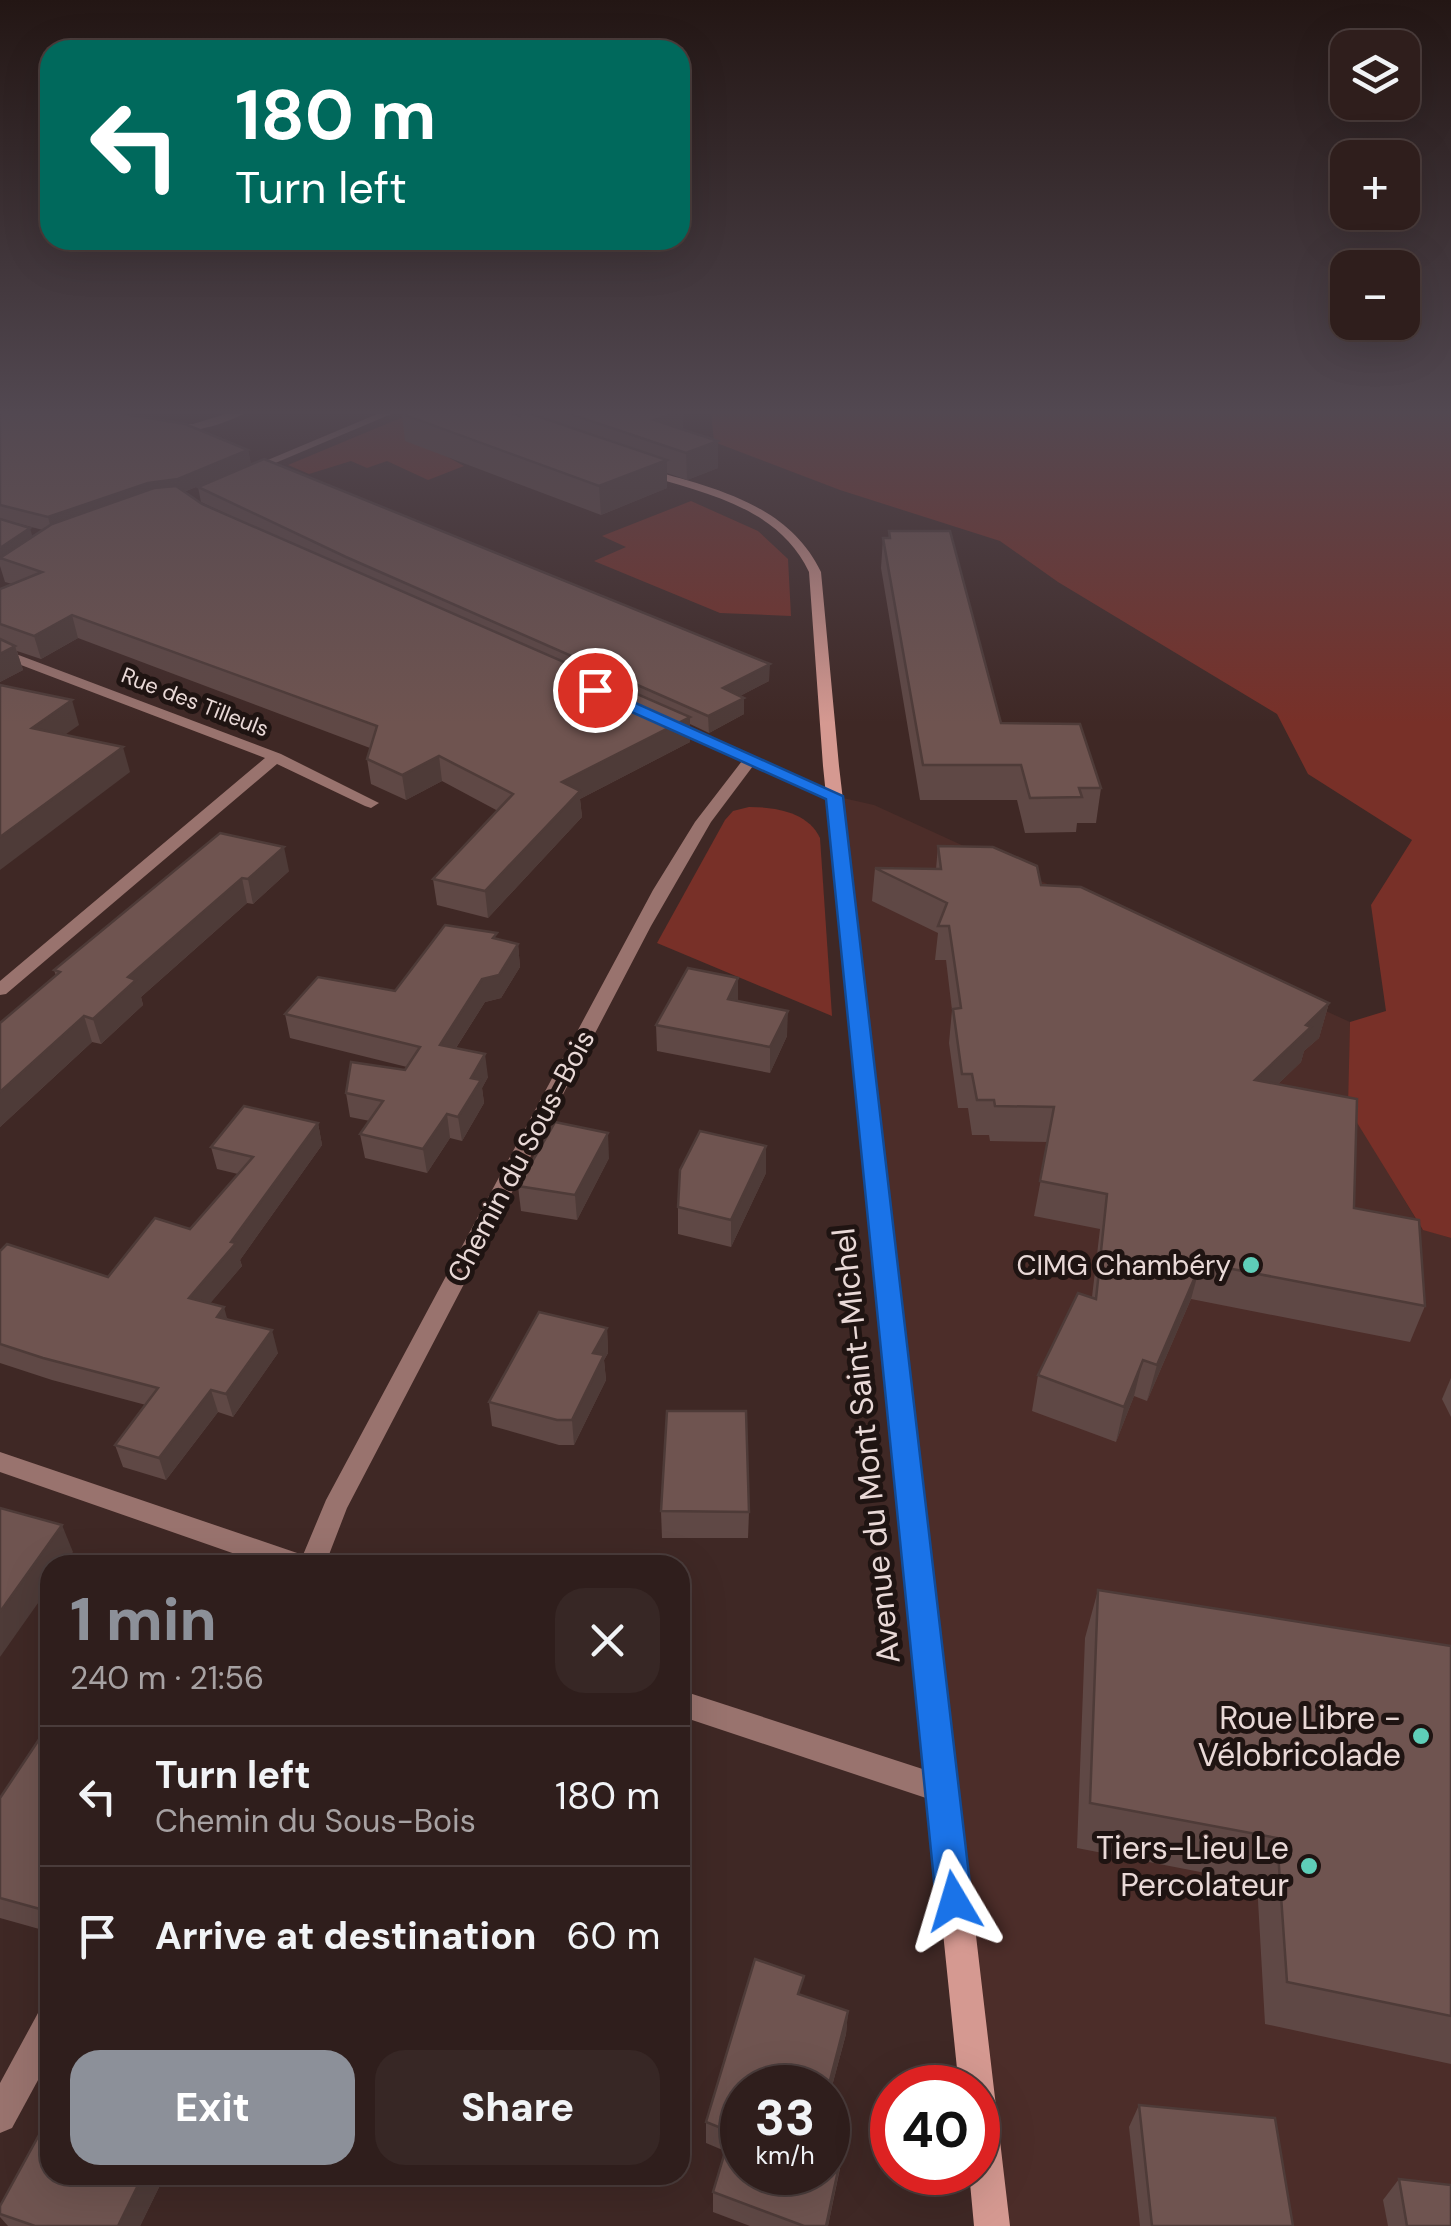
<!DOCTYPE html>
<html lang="en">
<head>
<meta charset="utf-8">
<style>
  body { margin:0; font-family:"DM Sans",sans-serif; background:#372725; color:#f1f3f6; height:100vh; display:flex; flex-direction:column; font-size:38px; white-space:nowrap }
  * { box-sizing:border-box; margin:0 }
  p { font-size:32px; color:#a7a2a3 }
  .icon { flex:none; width:55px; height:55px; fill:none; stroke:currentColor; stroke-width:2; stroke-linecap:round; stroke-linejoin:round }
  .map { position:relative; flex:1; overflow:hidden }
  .panel { position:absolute; left:40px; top:1555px; width:650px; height:630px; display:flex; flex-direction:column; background:#2f1e1c; border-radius:30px; box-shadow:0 10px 40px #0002,0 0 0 2px #4a3c3b }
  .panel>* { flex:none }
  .banner { position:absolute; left:40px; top:40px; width:650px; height:210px; border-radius:30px; box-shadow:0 10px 40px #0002,0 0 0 2px #4a3c3b; background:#00695c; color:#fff; overflow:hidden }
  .fabs { position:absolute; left:1330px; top:30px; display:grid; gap:20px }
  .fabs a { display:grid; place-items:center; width:90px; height:90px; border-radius:20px; background:#2f1e1c; box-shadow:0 10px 40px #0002,0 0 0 2px #4a3c3b; font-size:50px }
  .speed { position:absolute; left:720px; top:2065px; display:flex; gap:20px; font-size:50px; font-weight:700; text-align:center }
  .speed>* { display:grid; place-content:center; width:130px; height:130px; border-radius:50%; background:#2f1e1c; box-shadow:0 10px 40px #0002,0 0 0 2px #4a3c3b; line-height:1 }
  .speed small { font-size:25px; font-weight:400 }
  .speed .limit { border:15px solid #d22; background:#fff; color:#111 }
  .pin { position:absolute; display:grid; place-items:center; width:85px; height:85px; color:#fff; margin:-42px; border:5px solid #fff; border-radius:50%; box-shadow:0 2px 10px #0007 }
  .me { position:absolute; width:110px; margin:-55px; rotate:353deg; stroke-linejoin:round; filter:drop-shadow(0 0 8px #0008) }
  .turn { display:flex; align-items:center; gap:35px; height:210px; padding:0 30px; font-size:45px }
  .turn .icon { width:130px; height:130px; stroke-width:2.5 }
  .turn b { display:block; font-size:70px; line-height:85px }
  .round { display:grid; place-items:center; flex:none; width:105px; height:105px; border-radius:30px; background:#372725 }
  .headline { display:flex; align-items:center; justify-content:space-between; height:170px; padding:0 30px }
  h1 { font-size:60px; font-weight:800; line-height:75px; color:#8c9099 }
  .action { display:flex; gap:20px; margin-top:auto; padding:20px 30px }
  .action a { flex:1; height:115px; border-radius:30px; background:#8c9099; color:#fff; font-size:40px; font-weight:800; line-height:115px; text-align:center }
  .action a+a { background:#372725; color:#f1f3f6 }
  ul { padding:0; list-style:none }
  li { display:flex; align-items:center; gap:30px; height:140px; padding:0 30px; border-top:2px solid #4a3c3b }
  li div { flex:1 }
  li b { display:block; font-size:38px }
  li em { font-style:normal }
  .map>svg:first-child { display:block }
  .built { fill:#4c2d29 }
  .green { fill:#783028 }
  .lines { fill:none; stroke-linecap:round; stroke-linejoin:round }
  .street { fill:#99736e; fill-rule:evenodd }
  .secondary { fill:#d59991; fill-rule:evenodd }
  .wall { fill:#5f4845 }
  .shaded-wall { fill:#4e3b38 }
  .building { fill:#6f5450; stroke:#4e3b38; stroke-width:2.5 }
  .route { fill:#1a73e8; stroke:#114b97; stroke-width:2.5 }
  .poi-dot { fill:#5eceb8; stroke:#1f1412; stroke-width:4 }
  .labels { text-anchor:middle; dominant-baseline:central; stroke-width:10; stroke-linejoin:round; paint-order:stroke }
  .far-street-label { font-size:22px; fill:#e9d9d7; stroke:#1f1412 }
  .street-label { font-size:28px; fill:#e9d9d7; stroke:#1f1412 }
  .poi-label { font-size:28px; fill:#e9d9d7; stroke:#1f1412; text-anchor:end }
  .near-street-label { font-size:32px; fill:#e9d9d7; stroke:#1f1412 }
  .near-poi-label { font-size:32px; fill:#e9d9d7; stroke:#1f1412; text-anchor:end }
</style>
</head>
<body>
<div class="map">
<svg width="1451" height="2226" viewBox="0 0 1451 2226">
  <rect width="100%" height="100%" fill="#3f2825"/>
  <path class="built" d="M834,796L874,805L1350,1022L1349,1108L1422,1229L1451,1238V2226H992Z"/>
  <g class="green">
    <path d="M415,412H436L444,455L464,466L428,480L387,461L367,468L351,461L309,474L288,465Z"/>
    <path d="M711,412H1451V1238L1423,1230L1348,1108L1350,1022L1386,1011L1371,905L1412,840L1308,774L1277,714L1058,582L1000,541L840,490L714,442Z"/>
    <path d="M691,501L758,531L788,559L791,616L720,613L594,561L626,547L602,536Z"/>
    <path d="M749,807C775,807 808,812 820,838L832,1016L657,943L725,820L733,811Z"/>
  </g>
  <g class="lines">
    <g class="street">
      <path d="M232,412H247C225,424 187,437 164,427L169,424H193Z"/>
      <path d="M382,412H396L254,472L244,470Z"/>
      <path d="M0,648L281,754L379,803L371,808L365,806L277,764L6,994L0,995V981L265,758L0,657Z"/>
      <path d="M667,718L842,796L834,801L828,799L753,766L711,822L651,926L347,1508L325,1565H267L0,1472V1452L303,1555L326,1500L653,890L695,822L742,761L662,725V719Z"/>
      <path d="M680,1690L941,1775L951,1779L956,1789L951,1799L941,1803L680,1716Z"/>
      <path d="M50,2009V2058L12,2128L0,2133V2083L38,2013Z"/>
    </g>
    <path class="secondary" d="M643,468C711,487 788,503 821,572L839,766L1010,2226H974L969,2172H978V2088H959L823,766L809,572C778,506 703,493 639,473L637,471Z"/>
  </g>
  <g class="wall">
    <path d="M0,412L248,450L251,464L184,492L202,504L237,519L201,502L198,487L769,681L740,696L744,714L709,733L690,724V742L580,799L582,817L488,918L437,905L433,879L498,811L442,781L406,800L371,784L367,759L370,748L78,638L41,659L17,651L23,670L0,682V589L12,584L5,582L0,566V519L33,537L43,530L0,519Z"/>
    <path d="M530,412H683V430L718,441V468L687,480L667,473V488L601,515L405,441L402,414L520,416L530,414Z"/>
    <path d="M889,531L1001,723L1101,788L1096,823H1077L1076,832L1025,833L1017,800H920L881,568L883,538H889Z"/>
    <path d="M220,833L289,871L253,904L247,903L141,997L143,1005L101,1044L92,1042L0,1127V1023L56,976L54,970Z"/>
    <path d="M938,846L1041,885L1329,1003L1319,1038L1304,1051L1301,1062L1278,1084L1354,1208L1425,1306L1410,1342L1191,1299L1147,1401L1134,1396L1116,1442L1032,1411L1038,1375L1092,1297L1100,1229L1034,1216L1048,1142L990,1141L989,1135H972L968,1108H958L949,1043L952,1010L946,960H935L938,933L872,901L875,868L936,869Z"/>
    <path d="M498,939L518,944L520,967L501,998L485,1002L456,1048L488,1077L482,1088L484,1103L462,1141L450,1138L427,1173L365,1158L360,1134L370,1121L350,1117L346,1093L405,1070L407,1067L290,1038L285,1014L395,991Z"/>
    <path d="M738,978V1001L787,1036L770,1073L657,1051L656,1025Z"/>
    <path d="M318,1123L322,1145L240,1260L242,1266L210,1303L228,1319L278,1353L233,1417L218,1412L166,1480L123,1467L115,1445L146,1405L52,1380L0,1363V1251L108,1277L190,1229L238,1174L217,1169L211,1147Z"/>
    <path d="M609,1158L577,1220L521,1211L518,1186Z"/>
    <path d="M766,1173L731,1247L678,1234V1207Z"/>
    <path d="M607,1328L608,1353L604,1360L606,1380L574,1445H559L492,1426L489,1402Z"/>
    <path d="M1451,1378V1417L1442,1399Z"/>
    <path d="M661,1511L749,1512L748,1538H662Z"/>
    <path d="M1098,1590L1451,1646V2064L1265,2024L1257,1883L1077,1848L1085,1638Z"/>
    <path d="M50,1723V1932L0,1918V1798Z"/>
    <path d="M803,1996L848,2011L846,2034L828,2101V2088H742L842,2159L828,2226H750L713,2212V2192L725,2151L706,2143V2122Z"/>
    <path d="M1139,2105L1293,2226H1140L1129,2127Z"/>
    <path d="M50,2175H165L140,2226H8L0,2217V2206Z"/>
    <path d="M1399,2179L1451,2226H1388L1383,2200Z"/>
  </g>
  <g class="shaded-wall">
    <path d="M668,412H683V430L654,420Z"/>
    <path d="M718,441V468L687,480L686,453Z"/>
    <path d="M248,450L251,464L181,493L52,532L48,517Z"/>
    <path d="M667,460V488L601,515L599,486Z"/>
    <path d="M30,528L34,542L0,560V548Z"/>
    <path d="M72,615L78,638L41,659L34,636Z"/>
    <path d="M15,646L23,670L0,682V654Z"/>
    <path d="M770,664L769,681L723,705V688Z"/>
    <path d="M744,698V714L709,733L708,716Z"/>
    <path d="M72,700L79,725L39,753L32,728Z"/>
    <path d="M690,717V742L580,799L582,817L488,918L485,891L562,782Z"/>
    <path d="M123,747L130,772L0,870V837Z"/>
    <path d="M439,756L442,781L406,800L402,775Z"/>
    <path d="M284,847L289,871L253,904L248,879Z"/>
    <path d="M242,878L247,903L141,997L143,1005L101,1044L93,1019L128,977Z"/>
    <path d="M518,944L520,967L501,998L485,1002L443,1068L440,1045L482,979Z"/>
    <path d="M738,978V1004L728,999Z"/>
    <path d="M1329,1003L1319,1038L1304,1051L1301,1062L1246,1115L1255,1080L1306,1025Z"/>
    <path d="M788,1011L787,1036L770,1073V1047Z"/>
    <path d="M84,1016L92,1042L0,1127V1092Z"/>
    <path d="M485,1054L488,1077L482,1088L484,1103L462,1141L458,1117L471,1078Z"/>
    <path d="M447,1114L450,1138L427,1173L423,1149Z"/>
    <path d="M318,1123L322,1145L240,1260L242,1266L196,1320L189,1298Z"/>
    <path d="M608,1133L609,1158L577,1220L575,1195Z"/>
    <path d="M766,1146V1173L731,1247V1220Z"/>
    <path d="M1201,1263L1191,1299L1147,1401L1157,1365Z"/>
    <path d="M224,1307L230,1329L217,1317Z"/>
    <path d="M607,1328L608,1353L604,1360L606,1380L574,1445L572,1420L593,1353Z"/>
    <path d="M272,1330L278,1353L233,1417L226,1394Z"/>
    <path d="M1143,1360L1134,1396L1116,1442L1124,1407Z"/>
    <path d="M211,1390L218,1412L166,1480L159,1458Z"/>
    <path d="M62,1525L73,1552L64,1565H50V1586L0,1657V1612Z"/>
    <path d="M50,1891V1926L40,1909Z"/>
    <path d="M848,2011L846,2034L828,2101V2088Z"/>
    <path d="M845,2138L828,2226H826Z"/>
    <path d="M143,2175H165L140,2226H118Z"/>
  </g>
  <g class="building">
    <path d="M0,412H121L130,415L185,424L248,450L178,479L148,483L48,517L0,505Z"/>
    <path d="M402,412H507L520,416L522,412H525L667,460L599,486L402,414Z"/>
    <path d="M564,412H676L654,420L718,441L686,453Z"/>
    <path d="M264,459L770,664L723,688L744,698L708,716L346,557L198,487Z"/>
    <path d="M176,486L202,504L690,717L562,782L580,791L485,891L433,879L513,794L439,756L402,775L367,759L377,726L72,615L34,636L0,624V589L42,572L0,558L52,524L154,488Z"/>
    <path d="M0,519L30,528L0,548Z"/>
    <path d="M889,531H950L1001,723L1080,724L1101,788H1079L1082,797L1030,798L1021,765H923L883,538H890Z"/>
    <path d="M0,639L15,646L0,654Z"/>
    <path d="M0,685L72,700L32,728L123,747L0,837Z"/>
    <path d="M220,833L284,847L248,879L242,878L128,977L136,980L93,1019L84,1016L0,1092V1023L60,972L54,970Z"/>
    <path d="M938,846L993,847L1037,866L1041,885L1081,887L1329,1003L1306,1025L1311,1027L1255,1080L1357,1099L1354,1208L1419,1220L1425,1306L1201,1263L1157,1365L1143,1360L1124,1407L1038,1375L1078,1293L1096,1299L1107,1194L1040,1181L1054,1107L995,1106L994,1100H977L972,1074H962L953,1009L961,1008L949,926H938L947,903L875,868L941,869Z"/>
    <path d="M445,925L497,933L493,938L518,944L499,975L482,979L440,1045L485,1054L471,1078L481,1080L458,1117L447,1114L423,1149L360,1134L383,1101L346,1093L351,1062L405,1070L420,1047L285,1014L318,977L395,991Z"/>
    <path d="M688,968L738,978L728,999L788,1011L770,1047L656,1025Z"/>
    <path d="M244,1106L318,1123L231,1242L236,1243L189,1298L224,1307L217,1317L272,1330L226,1394L211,1390L159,1458L115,1445L158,1388L43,1358L0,1344V1251L7,1244L108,1277L155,1218L190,1229L253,1157L211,1147Z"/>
    <path d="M555,1122L608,1133L575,1195L518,1186Z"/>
    <path d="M700,1131L766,1146L731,1220L678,1207L680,1170Z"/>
    <path d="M539,1312L607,1328L593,1353L604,1355L572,1420H557L489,1402Z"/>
    <path d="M667,1411H746L749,1512L661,1511Z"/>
    <path d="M0,1508L62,1525L0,1612Z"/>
    <path d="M1098,1590L1451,1646V2016L1287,1982L1277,1838L1090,1803Z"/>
    <path d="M50,1723V1891L40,1909L0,1898V1798Z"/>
    <path d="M755,1959L804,1976L798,1994L848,2011L828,2088H742V2172H828V2132L845,2138L826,2226H804L713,2192L731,2132L706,2122Z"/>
    <path d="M1139,2105L1275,2118L1293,2226H1152Z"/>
    <path d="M50,2115V2175H143L118,2226H35L0,2214V2206Z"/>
    <path d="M1399,2179L1451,2185V2226H1407Z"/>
  </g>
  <linearGradient id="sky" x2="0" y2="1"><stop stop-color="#231614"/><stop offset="0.57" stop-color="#524851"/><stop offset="1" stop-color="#524851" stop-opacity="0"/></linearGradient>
  <rect width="1451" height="723" fill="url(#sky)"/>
  <path class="route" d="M589,687H600L843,796L972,1901L966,1914L954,1919L942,1914L936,1901L826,799L589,693Z"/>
  <g class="poi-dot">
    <circle cx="1251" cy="1265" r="10"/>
    <circle cx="1421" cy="1736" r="10"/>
    <circle cx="1309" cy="1866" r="10"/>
  </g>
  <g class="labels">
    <g class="far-street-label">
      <text transform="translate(195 702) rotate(21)">Rue des Tilleuls</text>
    </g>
    <g class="street-label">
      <text transform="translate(521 1156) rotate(-62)">Chemin du Sous-Bois</text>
    </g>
    <g class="poi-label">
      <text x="1231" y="1265">CIMG Chambéry</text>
    </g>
    <g class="near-street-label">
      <text transform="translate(866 1446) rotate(-96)">Avenue du Mont Saint-Michel</text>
    </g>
    <g class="near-poi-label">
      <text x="1401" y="1718">Roue Libre -<tspan x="1401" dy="37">Vélobricolade</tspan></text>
      <text x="1289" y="1848">Tiers-Lieu Le<tspan x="1289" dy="37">Percolateur</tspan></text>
    </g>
  </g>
</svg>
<div class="fabs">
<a><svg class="icon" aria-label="layers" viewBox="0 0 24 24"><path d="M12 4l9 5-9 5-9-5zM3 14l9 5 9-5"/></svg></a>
<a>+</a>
<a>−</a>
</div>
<div class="speed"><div>33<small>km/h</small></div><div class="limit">40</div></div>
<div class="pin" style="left:595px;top:690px;background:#d93025"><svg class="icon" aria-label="arrive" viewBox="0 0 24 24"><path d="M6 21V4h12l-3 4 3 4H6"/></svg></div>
<svg class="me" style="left:954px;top:1901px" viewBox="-20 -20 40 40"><path d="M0-17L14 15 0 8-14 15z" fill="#1a73e8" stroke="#fff" stroke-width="4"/></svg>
<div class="banner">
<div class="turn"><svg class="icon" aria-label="left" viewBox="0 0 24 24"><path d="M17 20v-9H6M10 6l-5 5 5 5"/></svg><div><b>180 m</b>Turn left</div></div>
</div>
<section class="panel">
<div class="headline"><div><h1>1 min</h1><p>240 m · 21:56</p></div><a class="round"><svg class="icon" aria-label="close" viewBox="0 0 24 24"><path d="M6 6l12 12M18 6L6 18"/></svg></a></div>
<ul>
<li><svg class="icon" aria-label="left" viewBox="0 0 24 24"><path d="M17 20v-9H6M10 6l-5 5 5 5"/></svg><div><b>Turn left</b><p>Chemin du Sous-Bois</p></div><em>180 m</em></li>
<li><svg class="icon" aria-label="arrive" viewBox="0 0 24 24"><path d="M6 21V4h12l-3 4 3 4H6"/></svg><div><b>Arrive at destination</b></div><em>60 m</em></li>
</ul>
<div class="action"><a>Exit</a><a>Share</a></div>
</section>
</div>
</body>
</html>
